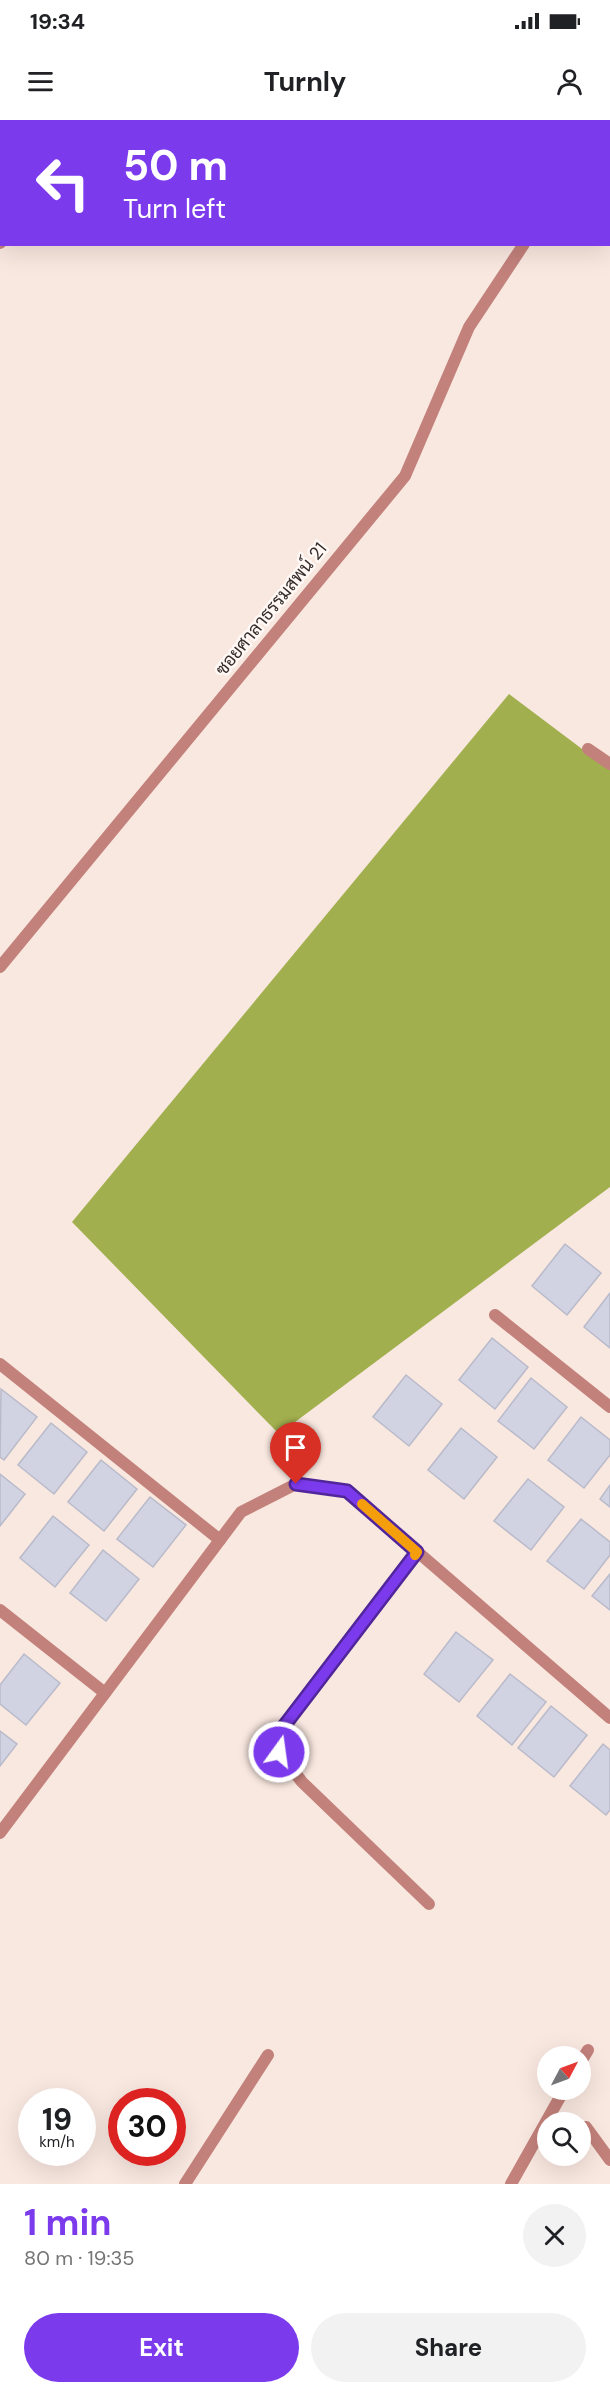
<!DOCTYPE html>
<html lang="en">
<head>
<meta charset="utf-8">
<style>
  body { margin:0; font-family:"DM Sans",Sarabun,sans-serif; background:#f2f2f2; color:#202124; height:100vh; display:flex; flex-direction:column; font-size:22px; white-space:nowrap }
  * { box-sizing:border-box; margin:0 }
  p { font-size:20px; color:#757577 }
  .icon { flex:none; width:33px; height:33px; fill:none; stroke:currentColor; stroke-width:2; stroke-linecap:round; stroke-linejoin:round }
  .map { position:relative; height:2064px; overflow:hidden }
  .side { display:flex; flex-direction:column; background:#fff; flex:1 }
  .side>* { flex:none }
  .banner { position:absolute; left:0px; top:0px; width:610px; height:126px; box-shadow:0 6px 24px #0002; background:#7c3aed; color:#fff; overflow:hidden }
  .needle { width:39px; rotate:49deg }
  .buttons { position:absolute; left:537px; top:1926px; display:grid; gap:12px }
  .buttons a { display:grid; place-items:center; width:54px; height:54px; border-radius:50%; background:#fff; box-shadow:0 6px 24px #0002; font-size:30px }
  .speed { position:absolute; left:18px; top:1968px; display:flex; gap:12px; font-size:30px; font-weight:700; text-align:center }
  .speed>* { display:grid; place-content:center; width:78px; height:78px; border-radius:50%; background:#fff; box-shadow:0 6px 24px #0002; line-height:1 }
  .speed small { font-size:15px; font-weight:400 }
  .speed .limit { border:9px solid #d22; background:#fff; color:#111 }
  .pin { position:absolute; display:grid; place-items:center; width:51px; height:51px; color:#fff; margin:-62px -26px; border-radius:50% 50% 50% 0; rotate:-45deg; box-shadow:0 0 6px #0007 }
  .pin .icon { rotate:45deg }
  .me { position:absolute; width:66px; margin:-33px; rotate:14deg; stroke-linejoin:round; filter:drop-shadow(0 0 4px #0008) }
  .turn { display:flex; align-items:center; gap:21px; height:126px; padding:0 24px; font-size:27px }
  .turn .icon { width:78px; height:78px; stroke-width:2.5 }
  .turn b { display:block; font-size:42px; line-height:51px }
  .round { display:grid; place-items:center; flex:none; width:63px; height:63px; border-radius:32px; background:#f2f2f2 }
  .overview { display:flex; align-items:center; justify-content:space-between; height:102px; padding:0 24px }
  h1 { font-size:36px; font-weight:700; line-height:45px; color:#7c3aed }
  .button { display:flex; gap:12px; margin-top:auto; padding:12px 24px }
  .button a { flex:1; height:69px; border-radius:36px; background:#7c3aed; color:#fff; font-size:24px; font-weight:700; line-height:69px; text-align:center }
  .button a+a { background:#f2f2f2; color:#202124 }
  .status { display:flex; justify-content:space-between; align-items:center; height:42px; padding:0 30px; background:#fff; direction:ltr }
  .status svg { height:16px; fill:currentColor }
  header { display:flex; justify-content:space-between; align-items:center; height:78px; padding:0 24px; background:#fff; font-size:27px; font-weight:700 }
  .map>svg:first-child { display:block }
  .forest { fill:#a2af4e }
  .building { fill:#d1d2e2; stroke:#b9baca; stroke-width:1.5 }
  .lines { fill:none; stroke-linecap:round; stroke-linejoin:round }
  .minor { stroke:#c3817b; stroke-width:12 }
  .route-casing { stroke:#51269a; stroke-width:15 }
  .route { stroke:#7c3aed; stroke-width:10 }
  .slow { stroke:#f59e0b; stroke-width:10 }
  .labels { text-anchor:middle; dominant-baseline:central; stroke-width:5; stroke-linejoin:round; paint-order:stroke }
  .street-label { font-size:18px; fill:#332c29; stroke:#fff8f5 }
</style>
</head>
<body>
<div class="status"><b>19:34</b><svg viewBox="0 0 49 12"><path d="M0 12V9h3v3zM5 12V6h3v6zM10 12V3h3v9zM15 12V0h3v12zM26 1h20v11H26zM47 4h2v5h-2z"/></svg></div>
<header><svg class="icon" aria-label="menu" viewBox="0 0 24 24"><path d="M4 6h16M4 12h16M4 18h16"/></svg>Turnly<svg class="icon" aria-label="person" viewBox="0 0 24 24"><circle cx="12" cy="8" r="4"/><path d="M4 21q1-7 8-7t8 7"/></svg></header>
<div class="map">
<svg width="610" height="2064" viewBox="0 0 610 2064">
  <rect width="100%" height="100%" fill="#f9e8e0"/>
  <path class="forest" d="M509,574L610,650V1067L279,1314L72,1102Z"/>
  <g class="building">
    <path d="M565,1124L601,1153L567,1195L532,1166Z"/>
    <path d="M610,1173V1228L584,1207Z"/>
    <path d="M492,1218L528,1247L495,1289L459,1260Z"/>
    <path d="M406,1255L442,1284L409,1326L373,1297Z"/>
    <path d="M531,1258L567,1287L534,1329L498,1301Z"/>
    <path d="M1,1269L37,1297L4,1340L0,1337Z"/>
    <path d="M581,1297L610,1320V1335L584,1368L548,1340Z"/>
    <path d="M51,1303L87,1332L54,1374L18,1345Z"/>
    <path d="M461,1308L497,1337L464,1379L428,1350Z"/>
    <path d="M101,1340L137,1369L104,1411L68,1382Z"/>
    <path d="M0,1354L25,1374L0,1406Z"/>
    <path d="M528,1359L564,1387L531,1430L494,1401Z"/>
    <path d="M610,1365V1387L600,1379Z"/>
    <path d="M150,1377L186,1405L153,1447L117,1419Z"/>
    <path d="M53,1396L89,1425L55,1467L20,1438Z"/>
    <path d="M581,1399L610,1422V1435L584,1469L547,1441Z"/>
    <path d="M103,1430L139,1459L106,1501L70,1473Z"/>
    <path d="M610,1454V1490L592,1476Z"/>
    <path d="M456,1512L493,1540L459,1582L424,1554Z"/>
    <path d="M24,1534L60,1563L26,1605L0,1584V1565Z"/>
    <path d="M510,1554L546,1582L512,1625L477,1596Z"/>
    <path d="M551,1586L587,1615L554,1657L518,1628Z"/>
    <path d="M0,1611L17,1624L0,1646Z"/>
    <path d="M603,1624L610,1630V1690L606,1695L570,1666Z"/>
  </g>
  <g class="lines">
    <g class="minor">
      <path d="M91,2L92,0"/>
      <path d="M609,11L610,10"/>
      <path d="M0,20L2,21"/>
      <path d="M0,123L2,121"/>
      <path d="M588,629L610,644"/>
      <path d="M0,847L405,356L469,207L524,124"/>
      <path d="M495,1195L610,1287"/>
      <path d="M0,1244L220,1420"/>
      <path d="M417,1432L284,1606L279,1632L302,1662L429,1784"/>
      <path d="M0,1490L105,1573"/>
      <path d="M0,1713L241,1392L296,1364L347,1371L610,1598"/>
      <path d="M580,1943L588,1930"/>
      <path d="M586,2007L610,2040"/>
      <path d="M185,2064L268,1935"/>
      <path d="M511,2064L564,1970"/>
    </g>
  </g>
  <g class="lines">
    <defs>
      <path id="route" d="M279,1632L284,1606L417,1432L347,1371L296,1364"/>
    </defs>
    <use href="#route" class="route-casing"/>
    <use href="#route" class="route"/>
    <path class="slow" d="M362,1384L417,1432L415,1435"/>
  </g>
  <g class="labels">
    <g class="street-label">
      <text transform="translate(271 489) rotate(-51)">ซอยศาลาธรรมสพน์ 21</text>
    </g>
  </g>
</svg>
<div class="buttons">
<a><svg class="needle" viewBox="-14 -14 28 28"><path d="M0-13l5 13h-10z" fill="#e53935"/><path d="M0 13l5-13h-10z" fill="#757577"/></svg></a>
<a><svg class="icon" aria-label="search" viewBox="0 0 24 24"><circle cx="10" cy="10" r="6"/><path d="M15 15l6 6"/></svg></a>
</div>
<div class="speed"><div>19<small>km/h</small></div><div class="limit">30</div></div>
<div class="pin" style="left:296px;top:1364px;background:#d93025"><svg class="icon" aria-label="arrive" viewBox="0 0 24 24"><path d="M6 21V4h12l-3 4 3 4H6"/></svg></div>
<svg class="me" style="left:279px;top:1632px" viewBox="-20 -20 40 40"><circle r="17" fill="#7c3aed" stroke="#fff" stroke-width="3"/><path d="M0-11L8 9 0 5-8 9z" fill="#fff"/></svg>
<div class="banner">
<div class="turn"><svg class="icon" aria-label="left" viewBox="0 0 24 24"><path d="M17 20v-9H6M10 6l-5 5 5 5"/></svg><div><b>50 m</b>Turn left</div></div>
</div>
</div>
<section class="side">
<div class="overview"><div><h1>1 min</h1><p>80 m · 19:35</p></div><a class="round"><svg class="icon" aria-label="close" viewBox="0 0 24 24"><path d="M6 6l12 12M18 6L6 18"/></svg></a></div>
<div class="button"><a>Exit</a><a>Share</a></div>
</section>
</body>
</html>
